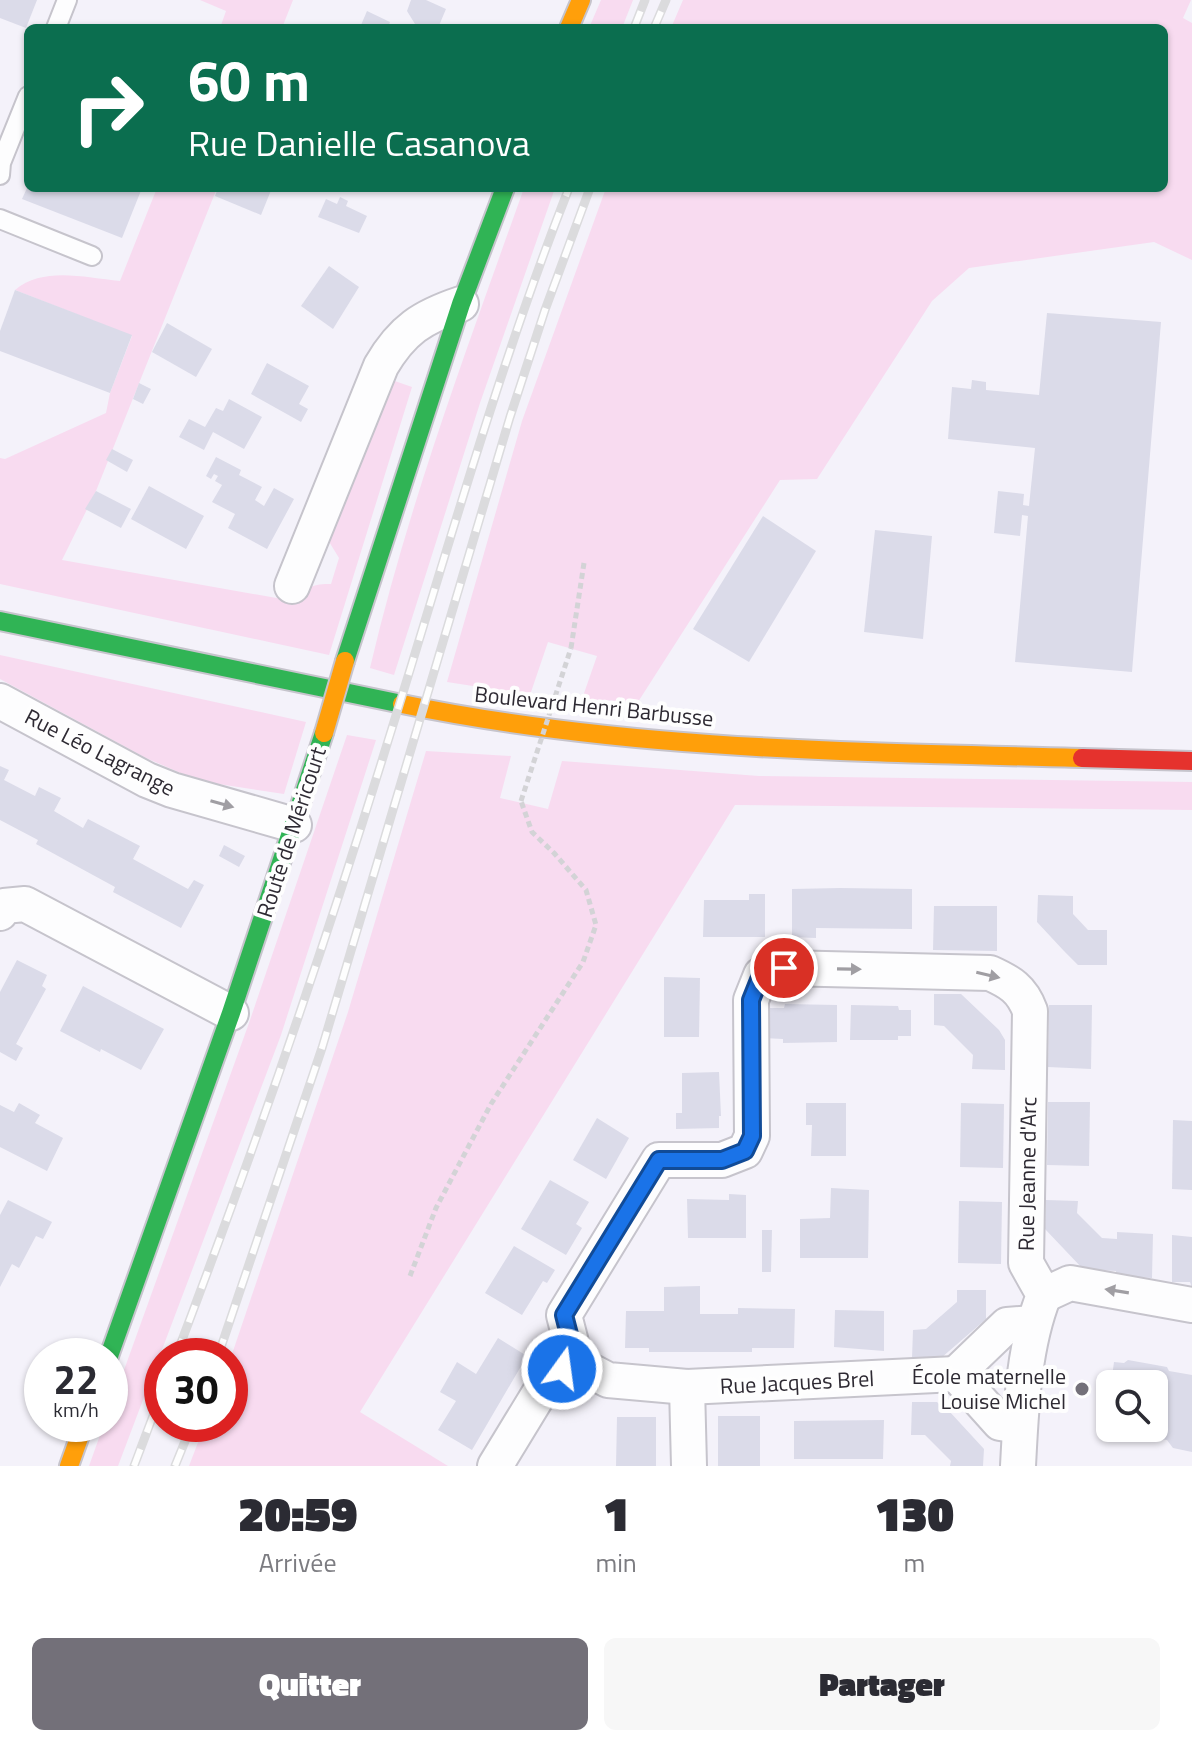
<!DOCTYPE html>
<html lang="fr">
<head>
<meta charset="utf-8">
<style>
  body { margin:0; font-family:"Titillium Web",sans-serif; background:#f7f7f7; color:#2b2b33; height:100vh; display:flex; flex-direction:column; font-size:30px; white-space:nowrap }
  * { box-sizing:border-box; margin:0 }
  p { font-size:26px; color:#7c7c81 }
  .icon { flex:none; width:44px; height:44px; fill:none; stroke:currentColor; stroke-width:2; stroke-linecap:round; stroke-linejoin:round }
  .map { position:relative; height:1466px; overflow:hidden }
  .sheet { display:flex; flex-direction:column; background:#fff; flex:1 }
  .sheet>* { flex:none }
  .guide { position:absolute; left:24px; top:24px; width:1144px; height:168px; border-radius:12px; box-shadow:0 2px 6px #0004; background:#0b6e4f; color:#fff; overflow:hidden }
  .tools { position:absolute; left:1096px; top:1370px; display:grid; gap:16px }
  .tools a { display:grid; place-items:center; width:72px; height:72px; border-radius:12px; background:#fff; box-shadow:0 2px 6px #0004; font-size:40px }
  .speed { position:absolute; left:24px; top:1338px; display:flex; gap:16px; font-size:40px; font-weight:700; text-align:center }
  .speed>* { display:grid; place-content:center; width:104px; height:104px; border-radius:50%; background:#fff; box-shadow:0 2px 6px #0004; line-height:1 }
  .speed small { font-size:20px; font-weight:400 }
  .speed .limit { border:12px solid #d22; background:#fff; color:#111 }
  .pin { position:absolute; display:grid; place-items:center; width:68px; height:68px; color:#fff; margin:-34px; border:4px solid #fff; border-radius:50%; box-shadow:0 2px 8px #0007 }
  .me { position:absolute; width:88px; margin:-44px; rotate:14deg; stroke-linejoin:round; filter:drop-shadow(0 0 6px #0008) }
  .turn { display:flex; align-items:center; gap:28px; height:168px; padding:0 32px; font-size:36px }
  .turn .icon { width:104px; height:104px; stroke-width:2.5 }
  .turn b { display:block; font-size:56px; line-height:68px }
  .eta { display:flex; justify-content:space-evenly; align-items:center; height:136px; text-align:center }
  .eta b { font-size:48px; font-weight:800; line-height:56px }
  .button { display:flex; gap:16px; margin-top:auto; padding:16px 32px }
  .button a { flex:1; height:92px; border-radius:12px; background:#737079; color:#fff; font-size:32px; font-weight:800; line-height:92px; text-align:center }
  .button a+a { background:#f7f7f7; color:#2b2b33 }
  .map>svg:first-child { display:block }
  .green { fill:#f8dbf0 }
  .building { fill:#dbdbe9 }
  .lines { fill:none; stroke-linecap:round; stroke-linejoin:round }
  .lane-casing { stroke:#c6c4cc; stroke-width:22 }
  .street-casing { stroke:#c6c4cc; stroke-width:38 }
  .fast-casing { stroke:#c6c4cc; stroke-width:22 }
  .slow-casing { stroke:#c6c4cc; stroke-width:22 }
  .jam-casing { stroke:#c6c4cc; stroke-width:22 }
  .path { stroke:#d3d3d6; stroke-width:5; stroke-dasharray:6 4; stroke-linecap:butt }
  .lane { stroke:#fdfdfe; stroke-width:18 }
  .street { stroke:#fdfdfe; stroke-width:34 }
  .fast { stroke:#30b455; stroke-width:18 }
  .slow { stroke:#ff9f0a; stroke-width:18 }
  .jam { stroke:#e5322d; stroke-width:18 }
  .rail-casing { stroke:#dbdbdd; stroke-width:9 }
  .rail { stroke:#fefefe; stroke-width:6; stroke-dasharray:18; stroke-linecap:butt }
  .slow-bridge-casing { stroke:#c6c4cc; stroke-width:22; stroke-linecap:butt }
  .path-bridge { stroke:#d3d3d6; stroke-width:5; stroke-dasharray:6 4; stroke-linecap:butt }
  .slow-bridge { stroke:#ff9f0a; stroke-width:18 }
  .oneway { fill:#a09ea3 }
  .route-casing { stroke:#114b97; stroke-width:20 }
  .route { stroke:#1a73e8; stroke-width:14 }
  .poi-dot { fill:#737079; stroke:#fefefe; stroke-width:3 }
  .labels { text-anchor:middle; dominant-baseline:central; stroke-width:8; stroke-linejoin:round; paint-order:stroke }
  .street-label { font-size:22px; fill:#2e2a33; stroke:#fefefe }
  .poi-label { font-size:22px; fill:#2e2a33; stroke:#fefefe; text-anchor:end }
</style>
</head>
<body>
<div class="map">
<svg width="1192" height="1466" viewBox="0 0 1192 1466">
  <rect width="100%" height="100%" fill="#f4f2fa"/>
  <g class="green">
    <path d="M200,0H293L282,28H220L226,11Z"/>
    <path d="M601,0H633L622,28H589Z"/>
    <path d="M683,0H1191L1183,18L1192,23V260L1154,242L969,268L932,301L817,479L780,480L638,702L582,699L597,656L548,642L530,695L447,682L522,421L606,188H1164V28H671Z"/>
    <path d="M157,188H217L96,491L62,560L299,602C305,586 314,584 331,584L339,558L328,540L389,379L412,387L329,655L0,584V458L5,459L106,413L110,393L132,336L15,290C44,266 85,278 120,281Z"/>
    <path d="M524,188H555L480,403L394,675L370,668C408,505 468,346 524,188Z"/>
    <path d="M0,655L306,722L284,794L199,781L146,758L0,679Z"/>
    <path d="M347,735L376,740L281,1035L118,1466H89L104,1424H110V1409L249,1023Z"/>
    <path d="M426,751L511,756L500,798L548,809L562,761L759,776L1192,782V810L735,805L360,1412L448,1466H189L205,1424H230V1360L348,1012Z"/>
  </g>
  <g class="building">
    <path d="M0,0H37L26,28L0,18Z"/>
    <path d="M411,0H426L446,9L438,28H413L415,24L407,11Z"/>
    <path d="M367,11L390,22L388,28H368L361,25Z"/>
    <path d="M27,188H142L122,238L22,199Z"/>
    <path d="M218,188H272L261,215L215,196Z"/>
    <path d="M340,197L348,201L346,206L367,216L359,233L318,217L326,199L337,204Z"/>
    <path d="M329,266L359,287L333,329L301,306Z"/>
    <path d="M15,290L132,335L110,393L0,351V331Z"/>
    <path d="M1047,313L1161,322L1132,672L1015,662L1028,516L1022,515L1020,536L994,533L998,491L1024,494L1023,505L1029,506L1035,448L948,439L952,387L971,389L972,380L986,382V390L1039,395Z"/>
    <path d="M167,323L212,349L196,377L152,352Z"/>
    <path d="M267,363L309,386L299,404L308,409L301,422L251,394Z"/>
    <path d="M139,383L151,389L143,404L133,399Z"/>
    <path d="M229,399L262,417L244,449L213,432L204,450L179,437L189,419L205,427L216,408L223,411Z"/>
    <path d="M112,449L133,460L127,472L106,460Z"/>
    <path d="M216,457L241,470L239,475L262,487L255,500L264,506L274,488L294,499L267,549L228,528L235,514L212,502L222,485L215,481L218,476L214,474L211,479L206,476Z"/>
    <path d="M149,486L204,516L186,549L131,519Z"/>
    <path d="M96,491L131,509L121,528L85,509Z"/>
    <path d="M763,516L816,551L749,662L693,629Z"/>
    <path d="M875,530L932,536L923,639L864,632Z"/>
    <path d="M0,766L9,770L4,780L35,796L39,787L61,798L54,811L83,828L88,819L140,846L133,859L188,889L194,880L204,885L181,928L113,892L115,887L36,844L38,840L0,820Z"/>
    <path d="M224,845L245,856L239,867L219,856Z"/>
    <path d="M840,888L912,889V929L816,928V938L792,937V889Z"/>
    <path d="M749,894H765V937H703L704,900H749Z"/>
    <path d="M1038,895L1073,896V914L1088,930H1107V965H1078L1064,951L1037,922Z"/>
    <path d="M934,906H997V951L933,950Z"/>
    <path d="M17,960L47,975L42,986L46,989L16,1044L23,1048L16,1061L0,1052V992Z"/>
    <path d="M664,977L700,978L699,1037H664Z"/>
    <path d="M83,986L164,1029L141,1070L101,1049L100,1052L60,1031Z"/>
    <path d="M934,994H961L999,1030L1005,1040V1070L972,1069L973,1055L944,1026L934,1025Z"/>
    <path d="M785,1004L837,1005V1042L783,1043V1039L763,1038V1008H784Z"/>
    <path d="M851,1005L898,1006L899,1010H911V1036H898V1040H850Z"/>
    <path d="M1049,1005H1092L1091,1069L1048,1067Z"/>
    <path d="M719,1072L721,1116H719V1128L676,1129V1113H682V1073Z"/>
    <path d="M1048,1102H1090L1089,1166L1047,1165Z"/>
    <path d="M19,1103L40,1115L35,1123L63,1138L47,1171L0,1147V1105L14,1112Z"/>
    <path d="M806,1103H846V1156H811L812,1125H806Z"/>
    <path d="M961,1103L1004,1104L1003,1168L960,1167Z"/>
    <path d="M597,1118L629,1138L606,1179L573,1160Z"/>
    <path d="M1173,1120L1192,1121V1190L1172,1189Z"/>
    <path d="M550,1180L589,1202L576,1224L582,1228L566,1255L521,1229Z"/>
    <path d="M831,1188L869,1190L868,1258H800V1219L830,1218Z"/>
    <path d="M729,1194L746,1195V1238H688L687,1199L729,1200Z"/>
    <path d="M8,1200L52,1222L43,1239L36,1236L19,1268L12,1264L0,1287V1215Z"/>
    <path d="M1046,1200L1078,1201L1077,1213L1102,1238L1117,1239V1232L1153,1234L1152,1278L1116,1276V1271L1083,1269L1045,1229Z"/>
    <path d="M959,1201L1002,1202L1001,1264L958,1263Z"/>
    <path d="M762,1230H772L771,1272H762Z"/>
    <path d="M1172,1235L1192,1237V1288L1190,1282H1172Z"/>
    <path d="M514,1246L555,1270L547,1283L543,1281L522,1315L485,1293Z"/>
    <path d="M700,1286V1314H738V1308L795,1309L794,1348H752V1352H649V1348H625L626,1311H664V1287Z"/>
    <path d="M957,1290H986V1319L941,1358H912L913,1330L926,1329L957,1302Z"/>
    <path d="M835,1310L884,1311V1351L834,1347Z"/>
    <path d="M498,1338L527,1356L472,1450L438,1430L456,1401L440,1392L457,1362L476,1374Z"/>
    <path d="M1128,1360L1167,1367L1169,1371L1192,1375V1452L1173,1448L1167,1440L1148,1437L1143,1441L1126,1438L1124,1434L1104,1430L1107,1403L1097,1401L1100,1387L1110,1389V1428H1154V1384H1111L1114,1362L1124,1363Z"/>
    <path d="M912,1402H937L947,1412L949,1411L984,1449L983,1466H950L951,1461L925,1435H911Z"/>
    <rect x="718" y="1416" width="42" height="50"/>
    <path d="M617,1417H656V1466H616Z"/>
    <path d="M884,1420L883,1459H794V1421Z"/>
  </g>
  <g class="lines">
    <defs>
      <g id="lane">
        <path d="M56,28L67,0"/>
        <path d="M0,175L1,163L28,96"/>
        <path d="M0,219L92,256"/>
      </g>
      <g id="street">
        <path d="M292,586L381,366C402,330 422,317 461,304"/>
        <path d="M0,701L147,780L172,790L294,825"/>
        <path d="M0,913L4,906L25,904L231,1013"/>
        <path d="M1044,1295L1070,1283L1192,1305"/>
        <path d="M575,1358L564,1315L659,1160H722L745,1151L752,1136L751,1000L761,975L784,968L990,973C1010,982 1022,989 1030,1011L1026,1263L1044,1295C1023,1348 1021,1410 1018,1466"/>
        <path d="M575,1358L589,1370L608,1380L687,1387L956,1374"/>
        <path d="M687,1387L689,1466"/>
        <path d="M1020,1426L1000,1423L956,1374L1007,1325L1033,1323"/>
        <path d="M495,1466L548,1379L575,1358"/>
      </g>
      <g id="fast">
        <path d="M0,621L402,704"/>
        <path d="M345,661L461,304L505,188"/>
        <path d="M109,1356L231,1013L324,733"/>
      </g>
      <g id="slow">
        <path d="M569,28L581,0"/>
        <path d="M402,704C625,750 855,752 1082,758"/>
        <path d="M69,1466L84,1424"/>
      </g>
      <path id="jam" d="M1082,758L1192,761"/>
    </defs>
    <use href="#lane" class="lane-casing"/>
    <use href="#street" class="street-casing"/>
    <use href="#fast" class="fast-casing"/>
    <use href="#slow" class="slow-casing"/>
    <use href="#jam" class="jam-casing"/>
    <g class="path">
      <path d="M571,648L584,563"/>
      <path d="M410,1276L436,1208L491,1104L583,962L596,925L586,890L554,853L532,832L521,801"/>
    </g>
    <use href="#lane" class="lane"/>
    <use href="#street" class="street"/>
    <use href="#fast" class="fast"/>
    <use href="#slow" class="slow"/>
    <use href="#jam" class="jam"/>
    <defs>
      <g id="rail">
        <path d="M634,28L645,0"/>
        <path d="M654,28L666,0"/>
        <path d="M176,1356C253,1153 324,949 388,741C446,556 498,368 569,188"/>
        <path d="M218,1356L322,1048L510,417L545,310L590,188"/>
        <path d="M134,1466L162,1392"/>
        <path d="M175,1466L192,1424"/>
      </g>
    </defs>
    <use href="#rail" class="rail-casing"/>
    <use href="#rail" class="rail"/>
    <defs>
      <path id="slow-bridge" d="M324,733L345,661"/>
    </defs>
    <use href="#slow-bridge" class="slow-bridge-casing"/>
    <path class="path-bridge" d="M521,801L571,648"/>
    <use href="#slow-bridge" class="slow-bridge"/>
  </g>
  <defs><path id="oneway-solid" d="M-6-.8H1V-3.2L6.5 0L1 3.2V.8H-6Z" transform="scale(2)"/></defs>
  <g class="oneway">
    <use href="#oneway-solid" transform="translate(222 804) rotate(16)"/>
    <use href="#oneway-solid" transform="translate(849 969) rotate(1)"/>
    <use href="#oneway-solid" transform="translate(988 975) rotate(13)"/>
    <use href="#oneway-solid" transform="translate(1117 1291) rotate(-171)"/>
  </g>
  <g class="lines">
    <defs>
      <path id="route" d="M562,1369L575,1358L564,1315L659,1160H722L745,1151L752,1136L751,1000L761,975L784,968"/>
    </defs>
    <use href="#route" class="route-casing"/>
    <use href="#route" class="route"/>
  </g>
  <circle class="poi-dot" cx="1082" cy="1389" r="8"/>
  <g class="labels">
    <g class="street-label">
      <text transform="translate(594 706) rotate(6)">Boulevard Henri Barbusse</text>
      <text transform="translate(100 752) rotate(27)">Rue Léo Lagrange</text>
      <text transform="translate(291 832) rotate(-72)">Route de Méricourt</text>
      <text transform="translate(1027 1174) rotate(-89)">Rue Jeanne d'Arc</text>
      <text transform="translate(797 1382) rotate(-3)">Rue Jacques Brel</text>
    </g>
    <g class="poi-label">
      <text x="1066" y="1376">École maternelle<tspan x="1066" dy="25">Louise Michel</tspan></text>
    </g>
  </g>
</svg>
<div class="tools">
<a><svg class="icon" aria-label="search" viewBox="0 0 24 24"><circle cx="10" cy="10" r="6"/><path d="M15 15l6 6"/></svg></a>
</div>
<div class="speed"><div>22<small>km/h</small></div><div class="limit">30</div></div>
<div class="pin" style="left:784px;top:968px;background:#d93025"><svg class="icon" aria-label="arrive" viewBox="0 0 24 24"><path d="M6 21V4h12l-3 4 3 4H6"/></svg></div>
<svg class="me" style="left:562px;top:1369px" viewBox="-20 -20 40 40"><circle r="17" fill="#1a73e8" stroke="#fff" stroke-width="3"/><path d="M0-11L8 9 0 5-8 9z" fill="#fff"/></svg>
<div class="guide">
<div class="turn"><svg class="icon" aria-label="right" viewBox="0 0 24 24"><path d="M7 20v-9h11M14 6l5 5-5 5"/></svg><div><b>60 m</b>Rue Danielle Casanova</div></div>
</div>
</div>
<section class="sheet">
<div class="eta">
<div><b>20:59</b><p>Arrivée</p></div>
<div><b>1</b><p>min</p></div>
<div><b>130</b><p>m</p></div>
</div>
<div class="button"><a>Quitter</a><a>Partager</a></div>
</section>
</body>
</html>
